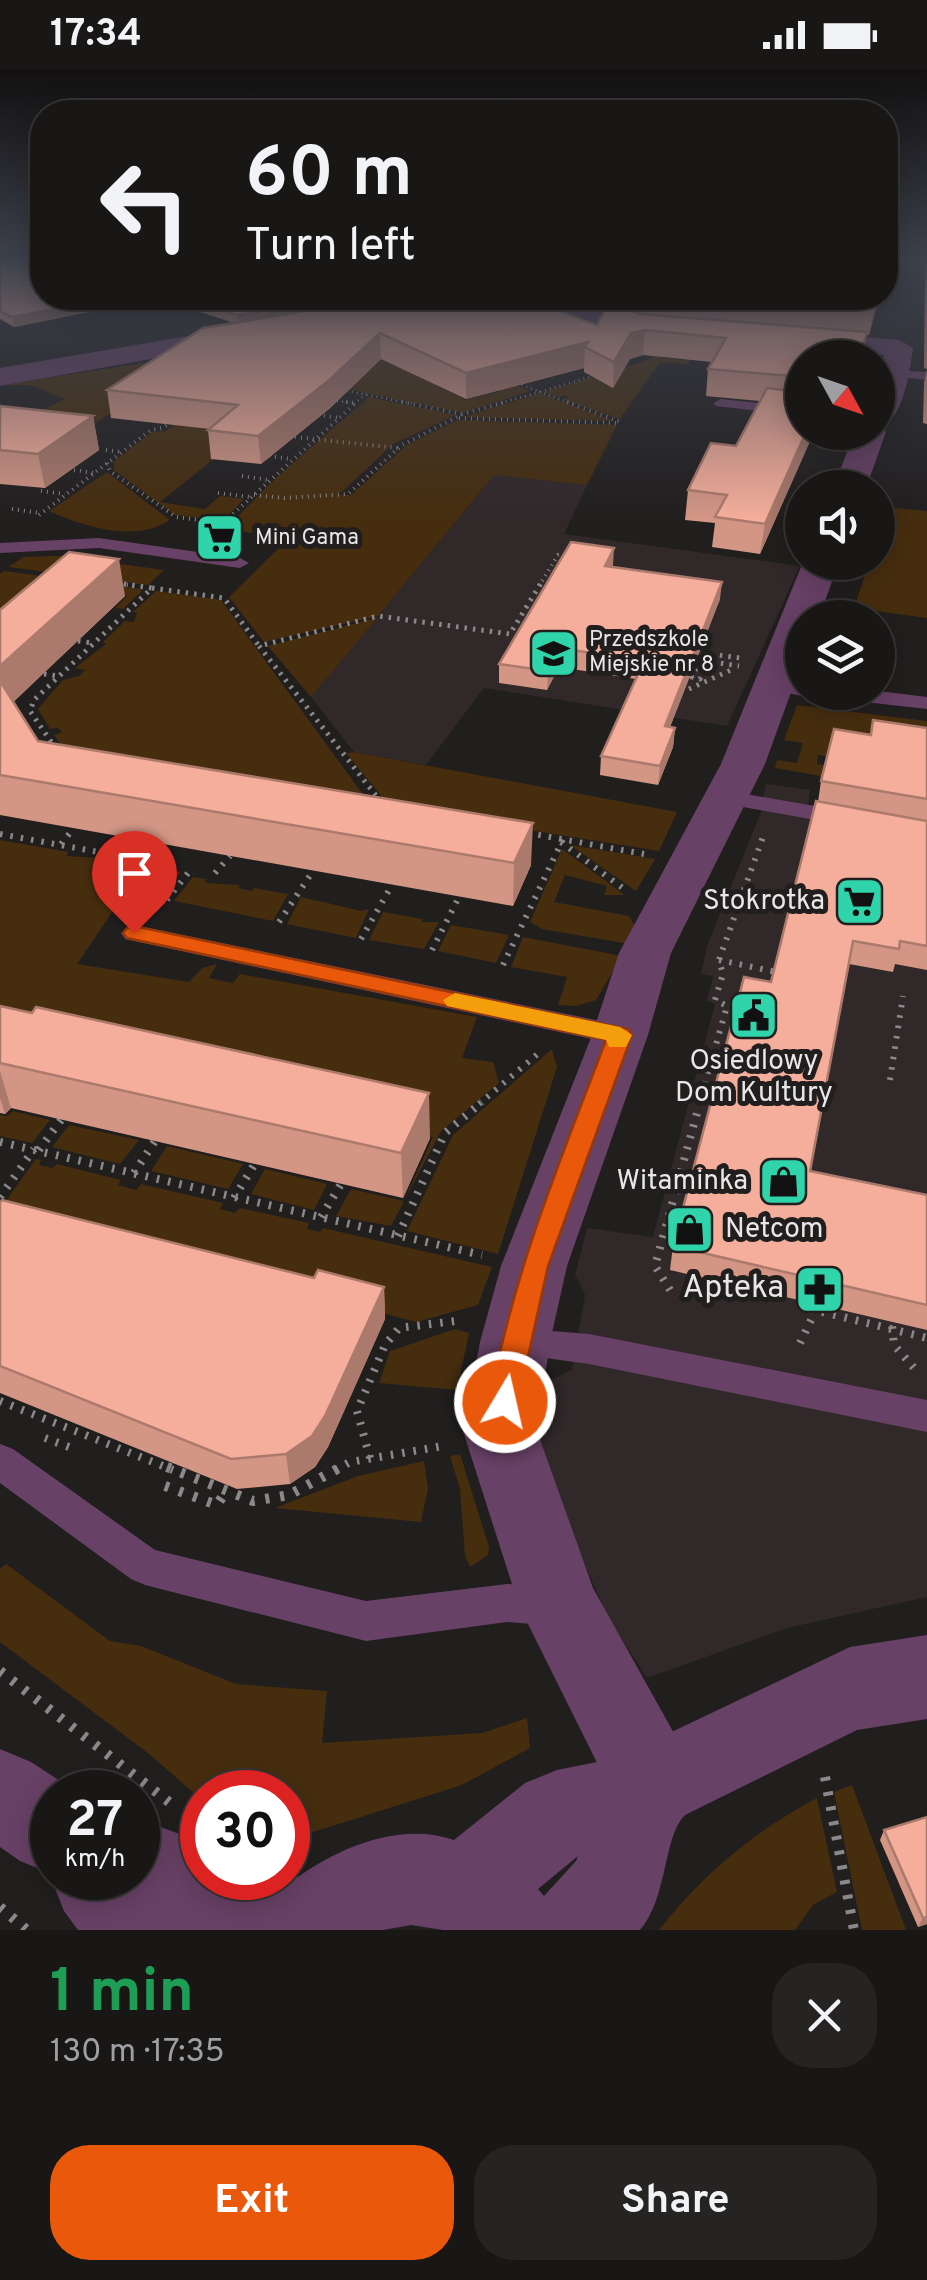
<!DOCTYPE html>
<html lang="en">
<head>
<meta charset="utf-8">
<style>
  body { margin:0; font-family:Overpass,sans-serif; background:#262323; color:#f1f3f6; height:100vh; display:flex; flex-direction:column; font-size:38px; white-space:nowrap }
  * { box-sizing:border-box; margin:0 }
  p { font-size:32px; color:#9f9fa1 }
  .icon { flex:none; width:55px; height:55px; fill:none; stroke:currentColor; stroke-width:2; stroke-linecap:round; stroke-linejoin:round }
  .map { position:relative; height:1860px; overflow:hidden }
  .sheet { display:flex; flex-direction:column; background:#191616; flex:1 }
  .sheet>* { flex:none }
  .hud { position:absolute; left:30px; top:30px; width:868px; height:210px; border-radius:40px; box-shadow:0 5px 25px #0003,0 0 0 2px #373535; background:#191616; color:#f1f3f6; overflow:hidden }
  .needle { width:65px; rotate:130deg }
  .buttons { position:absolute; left:785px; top:270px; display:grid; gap:20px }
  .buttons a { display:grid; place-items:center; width:110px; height:110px; border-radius:50%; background:#191616; box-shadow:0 5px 25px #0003,0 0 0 2px #373535; font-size:50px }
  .speed { position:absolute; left:30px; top:1700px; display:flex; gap:20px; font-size:50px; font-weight:700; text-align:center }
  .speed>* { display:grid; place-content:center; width:130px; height:130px; border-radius:50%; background:#191616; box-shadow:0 5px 25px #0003,0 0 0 2px #373535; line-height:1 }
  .speed small { font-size:25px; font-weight:400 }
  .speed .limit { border:15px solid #d22; background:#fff; color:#111 }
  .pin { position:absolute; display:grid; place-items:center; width:85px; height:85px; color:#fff; margin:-102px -42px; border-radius:50% 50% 50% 0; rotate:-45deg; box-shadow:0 0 10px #0007 }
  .pin .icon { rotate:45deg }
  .me { position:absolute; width:110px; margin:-55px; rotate:9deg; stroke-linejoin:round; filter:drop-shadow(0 0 8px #0008) }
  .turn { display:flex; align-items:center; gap:35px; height:210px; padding:0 50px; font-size:45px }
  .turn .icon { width:130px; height:130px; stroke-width:2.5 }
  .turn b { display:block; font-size:70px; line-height:85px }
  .round { display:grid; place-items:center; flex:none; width:105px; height:105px; border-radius:40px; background:#262323 }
  .head { display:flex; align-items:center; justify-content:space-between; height:170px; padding:0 50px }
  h1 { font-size:60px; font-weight:700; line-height:75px; color:#1e9e55 }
  .cta { display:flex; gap:20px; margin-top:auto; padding:20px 50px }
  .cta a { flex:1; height:115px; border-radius:40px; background:#ea580c; color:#fff; font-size:40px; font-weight:700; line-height:115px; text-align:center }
  .cta a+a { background:#262323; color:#f1f3f6 }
  .status { display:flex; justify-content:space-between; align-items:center; height:70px; padding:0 50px; background:#191616; direction:ltr }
  .status svg { height:28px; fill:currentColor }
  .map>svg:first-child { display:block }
  .built { fill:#31282a }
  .green { fill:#462d0e }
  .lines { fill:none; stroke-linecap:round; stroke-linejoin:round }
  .path-far5 { stroke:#8b8889; stroke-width:2.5; stroke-dasharray:1 4; stroke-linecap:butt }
  .path-far4 { stroke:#8b8889; stroke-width:4; stroke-dasharray:1 5; stroke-linecap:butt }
  .path-far3 { stroke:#8b8889; stroke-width:5; stroke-dasharray:2.5 6; stroke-linecap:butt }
  .path-far2 { stroke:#8b8889; stroke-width:6; stroke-dasharray:2.5 8; stroke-linecap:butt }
  .path-far1 { stroke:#8b8889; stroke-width:8; stroke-dasharray:2.5 9; stroke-linecap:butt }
  .path { stroke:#8b8889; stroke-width:10; stroke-dasharray:4 11; stroke-linecap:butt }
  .service { fill:#684166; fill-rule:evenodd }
  .minor { fill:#684166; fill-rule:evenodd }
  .tertiary { fill:#684166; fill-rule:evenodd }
  .wall { fill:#d39685 }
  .shaded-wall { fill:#ac7a6c }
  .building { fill:#f5ae9b; stroke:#ac7a6c; stroke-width:2.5 }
  .route { fill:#ea580c; stroke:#983908; stroke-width:2.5 }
  .slow { fill:#f59e0b }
  .labels { text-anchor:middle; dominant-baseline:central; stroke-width:10; stroke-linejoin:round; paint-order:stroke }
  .far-poi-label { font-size:22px; fill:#e8e6e7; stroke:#211e1e; text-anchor:start }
  .poi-label { font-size:28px; fill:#e8e6e7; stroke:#211e1e; text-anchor:end }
  .near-poi-label { font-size:32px; fill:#e8e6e7; stroke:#211e1e; text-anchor:end }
</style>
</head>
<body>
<div class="status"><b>17:34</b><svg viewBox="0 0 49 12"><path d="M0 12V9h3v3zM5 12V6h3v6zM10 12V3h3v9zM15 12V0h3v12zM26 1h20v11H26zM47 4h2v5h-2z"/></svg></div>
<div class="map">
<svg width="927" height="1860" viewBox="0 0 927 1860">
  <rect width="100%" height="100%" fill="#211e1e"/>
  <g class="built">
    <path d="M494,405L587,415L564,464L800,496L727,656L484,618L426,695L354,682L311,627Z"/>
    <path d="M766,714L810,720L808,736L927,748V1527L787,1558L647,1608L609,1549L534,1382L537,1325L547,1311L572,1300L585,1225L575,1205L587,1158L653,1167L715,934L707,931L713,906L701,904L707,876L761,742Z"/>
  </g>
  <g class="green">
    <path d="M403,264L437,316L466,330L501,321L486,313L502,309L530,321L463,343L332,316Z"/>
    <path d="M703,266L687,294L660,292L620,349L564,330L569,327L565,325L558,327L543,322L645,291L676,275L662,288L684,290Z"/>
    <path d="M163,290L132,329L50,383L28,347L65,329L30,315H3Z"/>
    <path d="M232,310L215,388L160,432L205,439L220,426L244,429L223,451L175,445L114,400V391L152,362L166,361Z"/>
    <path d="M539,323L614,351L463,347Z"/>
    <path d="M369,327L456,345L393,374L342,422L334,424L351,425L407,375L458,350L617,355L587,415L494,405L378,546L264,572L229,527L287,470L226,458L277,407Z"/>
    <path d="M107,402L170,450C137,473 84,457 49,441Z"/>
    <path d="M886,437L927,441V548L854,538L869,493L878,492V467Z"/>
    <path d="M51,486H64L164,500L148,515L8,497L24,487Z"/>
    <path d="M4,501L141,519L142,521L123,539L115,538L127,526L75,518L0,584V504Z"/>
    <path d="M156,521L221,530L370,734L69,685L54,665L62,662L58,658L50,659L38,639L63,610L79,606L85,600L75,598L106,574L103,572L125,551L134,552L137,543L133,542Z"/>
    <path d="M377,548L311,627L268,576Z"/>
    <path d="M797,635L927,651V679L842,689L818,685L817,694L836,697L832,708L775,698L777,690L797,693L803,673L784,670Z"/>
    <path d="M354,682L677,742L659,781L391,738L346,683Z"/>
    <path d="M0,770L69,782L66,786L98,788L93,794L109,797L115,791L136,794L133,800L148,802L152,797L181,802L161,829L126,822L77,894L189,912L202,898L217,894L209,908L233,913L240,904L477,947L462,988L493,992L499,1013L441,1061L391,1156L336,1146L351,1119L404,1131L433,1067L47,978L0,975Z"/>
    <path d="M570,775L655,789L636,821Z"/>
    <path d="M562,779L625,825H604L607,816L565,805L554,832L629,846L636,858L629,874L542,859L530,852Z"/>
    <path d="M193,807L206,809L205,813L240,815L238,818L251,821L254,818L288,824L273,851L174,831Z"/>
    <path d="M301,827L362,841L369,839L356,868L287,854Z"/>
    <path d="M383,842L423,849L421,852H439L424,879L369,870Z"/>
    <path d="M451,855L509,865L496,893L438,881Z"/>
    <path d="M523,867L622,886L596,930L576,936L558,935L567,907L511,897Z"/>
    <path d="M552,979L557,997L498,1184L407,1161L453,1065Z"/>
    <path d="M13,1041L50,1050L32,1073L0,1066V1045L7,1046Z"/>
    <path d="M69,1055L139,1070L120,1094L52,1077Z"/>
    <path d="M167,1076L243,1094L228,1119L151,1101Z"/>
    <path d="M36,1089L41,1090L39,1095L52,1098L57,1094L121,1110L118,1115L136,1120L141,1114L223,1133L220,1139L235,1143L240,1138L309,1153L307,1159L320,1162L323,1158L492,1197L478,1235L416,1252L0,1139Z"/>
    <path d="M265,1099L327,1114L314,1140L251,1124Z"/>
    <path d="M455,1259L469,1263L457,1320L379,1313L390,1281Z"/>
    <path d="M460,1384L489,1477L488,1485L470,1497L465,1486L460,1419L450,1386Z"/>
    <path d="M424,1391L428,1418L421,1452L275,1438L358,1406Z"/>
    <path d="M6,1494L110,1571L141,1576L236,1614L327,1621L322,1673L482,1663L527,1648L530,1678L462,1715L307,1764L288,1765V1722H202V1730L148,1683L0,1572V1499Z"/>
    <path d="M852,1715L906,1860H862L834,1722Z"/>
    <path d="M817,1728L837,1822L813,1835L795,1860H659C701,1806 756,1760 817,1728Z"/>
  </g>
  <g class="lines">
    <g class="path-far5">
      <path d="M517,313L540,322L596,305"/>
      <path d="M342,320L414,334"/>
      <path d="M337,331L355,333"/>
      <path d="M354,334L366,324"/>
      <path d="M496,334L540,322L573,334"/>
    </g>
    <g class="path-far4">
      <path d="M346,332L355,333"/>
      <path d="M402,332L462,344"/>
      <path d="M567,332L623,353"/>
      <path d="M318,345L340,348"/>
      <path d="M459,348L616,353"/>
      <path d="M295,367L398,378"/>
      <path d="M106,380L121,382"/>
      <path d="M269,386L291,389"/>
      <path d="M107,393L110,401L176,447L223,453L357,332"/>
      <path d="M74,400L93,403"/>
      <path d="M242,406L269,410"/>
      <path d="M41,421L65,424"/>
      <path d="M218,423L250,427"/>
      <path d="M254,425L284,428L348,424L402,375L463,344L505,332"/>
      <path d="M12,439L40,443"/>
      <path d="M39,445L151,360L163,358L175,349"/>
      <path d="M115,513L135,516"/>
      <path d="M539,516L558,485L569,486"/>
    </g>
    <g class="path-far3">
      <path d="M152,518L224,528L259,576"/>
      <path d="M78,571L93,573"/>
      <path d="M703,583L692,607L700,609L707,591L739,596"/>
      <path d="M703,583L740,588"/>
      <path d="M44,604L58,606"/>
      <path d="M689,619L731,600"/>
      <path d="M56,679L30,641L34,630L152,518L117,513"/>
      <path d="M381,732L259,576L378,546L510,564L541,513"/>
    </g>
    <g class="path-far2">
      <path d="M528,763L644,784"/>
      <path d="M0,764L137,789L151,772"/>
      <path d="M561,772L628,822"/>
      <path d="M61,774L74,758"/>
      <path d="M215,803L230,786"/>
      <path d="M167,830L191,799"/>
      <path d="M279,852L313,801"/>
      <path d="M361,869L392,815"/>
      <path d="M432,880L459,827"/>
      <path d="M719,890L781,903"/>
      <path d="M503,895L563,769"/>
      <path d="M890,1010L903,926"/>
      <path d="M479,1034L540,982"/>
      <path d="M699,1034L727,936L715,930L723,904L719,890L764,764"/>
    </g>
    <g class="path-far1">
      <path d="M0,1072L482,1185"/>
      <path d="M39,1080L61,1050"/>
      <path d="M134,1103L155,1071"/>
      <path d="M0,1127L34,1079"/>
      <path d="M234,1128L254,1095"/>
      <path d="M321,1147L341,1114"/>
      <path d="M398,1166L445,1063L482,1032"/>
      <path d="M670,1220L655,1196L700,1032"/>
      <path d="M811,1239L927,1268"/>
      <path d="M891,1245L894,1275L915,1299"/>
      <path d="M800,1273L813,1246"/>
      <path d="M0,1331L173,1400"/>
      <path d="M45,1368L77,1380"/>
      <path d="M370,1388L357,1341L385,1275L399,1258L463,1250"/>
      <path d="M336,1400L350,1392L443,1376"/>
    </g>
    <g class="path">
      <path d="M167,1397L253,1431L289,1425L341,1397"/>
      <path d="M165,1416L217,1435L226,1421"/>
      <path d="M0,1601L169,1732"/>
      <path d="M825,1707L854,1860"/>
      <path d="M0,1837L27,1860"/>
    </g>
    <g class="service">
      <path d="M890,300L927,302V310L890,306Z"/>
      <path d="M721,329L802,338V346L716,336L714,333Z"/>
      <path d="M99,468L240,488L249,493L240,498L99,478L0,483V473Z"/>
      <path d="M775,609L802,614V622H811L802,626L768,619L765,615L768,611Z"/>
      <path d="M878,621L927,627V639L829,628L819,622Z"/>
      <path d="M723,720L849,742L861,749L849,756L715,732L711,727Z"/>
      <path d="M134,855L620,955L630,958L634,965L630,972L620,975L125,869L121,863Z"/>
      <path d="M515,1258L589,1264L927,1330V1362L589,1294L503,1282L498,1272L503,1262Z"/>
      <path d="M0,1374L13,1379L155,1480L366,1531L507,1514L556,1516L570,1522L576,1536L570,1550L556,1556L507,1552L366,1571L145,1515L131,1509L0,1413Z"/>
    </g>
    <g class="minor">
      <path d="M539,228H574L641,249L682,254L686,260C665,284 570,243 542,233Z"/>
      <path d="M789,261L899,270L913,278C910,300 904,347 882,356L886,362L866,418H833L855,362H878V312L884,285L780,275L776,269L780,263Z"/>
      <path d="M803,492H839L819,548H802V592L765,694L671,883L648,965L567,1196L550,1272L537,1361L593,1518L685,1683L698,1714L685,1745L654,1758L623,1745L519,1536L463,1361L480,1272L501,1196L592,965L619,883L721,694Z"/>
    </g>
    <g class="tertiary">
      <path d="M248,256L261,264L257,270L0,316V298Z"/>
      <path d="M927,1565V1649L857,1660L685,1745C663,1766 668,1828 640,1860H443L411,1855L383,1860H78L64,1841L51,1808L52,1804L20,1791L0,1777V1679L31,1692L77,1722H52V1808H138V1749L202,1772V1808H288V1803L298,1807C342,1776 401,1752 454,1770L525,1713L557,1700L617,1688L850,1577ZM578,1786L576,1791L544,1826L538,1819Z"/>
    </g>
  </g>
  <g class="wall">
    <path d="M0,190L42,228H526L597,255L618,237V228H878L869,265H866L862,288H802V362H814L760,484L712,477L715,453L685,450L688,420L736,376L760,331L706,326L708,299L712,292L643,285L630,289L613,318L584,302V298L466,329L381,289L329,339L261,394L211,389L208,360L210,359L111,348L107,320L234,253L158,228L14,257L0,249Z"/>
    <path d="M925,190H927V354L923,353L924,313L927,299L924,298Z"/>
    <path d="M0,336L93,346L99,380L45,418L0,414Z"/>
    <path d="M613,495L612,497L720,529L670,657L675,658L673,677L658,715L600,705L601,686L636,609L559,597L547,620L499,613V594Z"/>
    <path d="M125,526L13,632L38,671L531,795L513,836L0,745V540Z"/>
    <path d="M927,658V900L895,894L893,902L849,894L810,1101L927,1125V1260L670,1200L673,1176L771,912L818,732L821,711L871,665Z"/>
    <path d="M0,936L430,1068L403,1128L11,1038L5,1044L0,1043Z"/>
    <path d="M0,1133L314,1208L384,1217L385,1249L328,1377L315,1397L290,1414L237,1419L0,1323Z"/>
    <path d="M927,1747V1854L918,1857L880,1770L884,1760Z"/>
  </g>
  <g class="shaded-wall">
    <path d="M114,228H158L14,257L12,247Z"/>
    <path d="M341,228H397L238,254L237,245Z"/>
    <path d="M876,228H878L876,240L869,265Z"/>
    <path d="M645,260L643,285L630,289L613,318L614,292L631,263Z"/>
    <path d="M380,263L381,289L329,339L261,394L258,366Z"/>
    <path d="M588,272L585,277L584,298L466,329V303Z"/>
    <path d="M93,346L99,380L45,418L38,384Z"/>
    <path d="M806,362H814L760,484L765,454Z"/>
    <path d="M614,478L613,495L604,513L605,496Z"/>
    <path d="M119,489L125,526L4,641L0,626V596Z"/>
    <path d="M722,512L720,529L663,675L665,656Z"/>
    <path d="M560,578L559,597L547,620L548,601Z"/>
    <path d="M675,658L673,677L658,715L660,696Z"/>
    <path d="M533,753L531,795L513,836L514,793Z"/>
    <path d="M0,1001L11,1038L5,1044L0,1028Z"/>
    <path d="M429,1023L430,1068L403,1128L401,1083Z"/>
    <path d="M384,1217L385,1249L328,1377L315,1397L290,1414L286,1384Z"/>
    <path d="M927,1847V1854L918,1857L923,1848Z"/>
  </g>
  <g class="building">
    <path d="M0,190H42V228H114L12,247L0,241Z"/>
    <path d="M183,228H341L237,245Z"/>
    <path d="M384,228H526L597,255L608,234L640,244L867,262L860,288H802V307L708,299L726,268L645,260L631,263L614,292L585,277L588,272L466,303L380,263L327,312L258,366L208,360L238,335L107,320L203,258Z"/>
    <path d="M732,228H876L873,239Z"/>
    <path d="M767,318L802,322V362H806L765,454L715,447L727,425L688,420L711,373L736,376Z"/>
    <path d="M0,336L93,346L38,384L0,380Z"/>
    <path d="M571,472L614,478L605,496L722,512L665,656L675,658L660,696L601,686L644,591L560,578L548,601L499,594Z"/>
    <path d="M69,482L119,489L0,596V540Z"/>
    <path d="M0,611L38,671L533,753L514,793L0,705Z"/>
    <path d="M873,650L927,658V729L821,711L834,659L871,665Z"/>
    <path d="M816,731L927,751V876L900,871L899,879L853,871L810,1101L927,1125V1235L673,1176L744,907L771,912Z"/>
    <path d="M0,936L32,943L36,937L429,1023L401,1083L0,993Z"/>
    <path d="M2,1130L314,1208L318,1200L384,1217L325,1346L312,1366L286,1384L231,1389L0,1296V1133Z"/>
    <path d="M927,1747V1847L923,1848L884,1760Z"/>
  </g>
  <linearGradient id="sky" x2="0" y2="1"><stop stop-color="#121010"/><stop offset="0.42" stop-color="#3d414c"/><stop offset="1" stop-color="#3d414c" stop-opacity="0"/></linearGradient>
  <rect width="927" height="450" fill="url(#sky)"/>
  <path class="route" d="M134,856L628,959L632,965L548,1196L516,1341L505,1344L495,1341L490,1332C512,1205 561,1089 606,970L127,868L123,863L127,858Z"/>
  <path class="slow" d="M455,923L620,957L632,965L626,977H609L606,970L447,936L443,930Z"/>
  <defs>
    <symbol id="supermarket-square" viewBox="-11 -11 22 22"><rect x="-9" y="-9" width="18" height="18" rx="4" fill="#30d4aa" stroke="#211e1e"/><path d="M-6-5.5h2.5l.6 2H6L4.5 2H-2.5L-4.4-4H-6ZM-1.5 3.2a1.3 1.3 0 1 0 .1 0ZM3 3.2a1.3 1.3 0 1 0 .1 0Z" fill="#111"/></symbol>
    <symbol id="school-square" viewBox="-11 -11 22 22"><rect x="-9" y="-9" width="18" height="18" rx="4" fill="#30d4aa" stroke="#211e1e"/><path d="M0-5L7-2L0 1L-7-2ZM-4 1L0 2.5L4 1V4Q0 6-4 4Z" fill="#111"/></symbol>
    <symbol id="civic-square" viewBox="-11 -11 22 22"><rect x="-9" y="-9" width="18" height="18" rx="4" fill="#30d4aa" stroke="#211e1e"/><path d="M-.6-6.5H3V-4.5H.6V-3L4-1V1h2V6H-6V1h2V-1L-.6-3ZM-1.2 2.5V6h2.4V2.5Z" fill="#111"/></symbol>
    <symbol id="shop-square" viewBox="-11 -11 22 22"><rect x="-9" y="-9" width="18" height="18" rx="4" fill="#30d4aa" stroke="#211e1e"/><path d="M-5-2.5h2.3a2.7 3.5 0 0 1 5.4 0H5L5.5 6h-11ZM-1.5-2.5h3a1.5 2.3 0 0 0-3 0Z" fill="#111"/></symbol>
    <symbol id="pharmacy-square" viewBox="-11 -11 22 22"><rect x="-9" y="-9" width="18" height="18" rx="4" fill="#30d4aa" stroke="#211e1e"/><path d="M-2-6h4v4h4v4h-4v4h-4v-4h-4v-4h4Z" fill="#111"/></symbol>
  </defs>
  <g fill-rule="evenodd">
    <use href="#supermarket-square" x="192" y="440" width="55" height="55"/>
    <use href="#school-square" x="526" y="556" width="55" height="55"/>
    <use href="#supermarket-square" x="832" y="804" width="55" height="55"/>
    <use href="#civic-square" x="726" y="918" width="55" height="55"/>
    <use href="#shop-square" x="756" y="1084" width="55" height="55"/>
    <use href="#shop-square" x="662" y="1132" width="55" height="55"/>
    <use href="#pharmacy-square" x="792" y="1192" width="55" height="55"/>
  </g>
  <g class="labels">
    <g class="far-poi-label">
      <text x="255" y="468">Mini Gama</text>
      <text x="589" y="570">Przedszkole<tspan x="589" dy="25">Miejskie nr 8</tspan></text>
    </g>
    <g class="poi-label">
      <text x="825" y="832">Stokrotka</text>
      <text x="754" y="992" text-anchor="middle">Osiedlowy<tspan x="754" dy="32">Dom Kultury</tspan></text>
      <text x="748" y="1112">Witaminka</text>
      <text x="725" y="1160" text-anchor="start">Netcom</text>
    </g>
    <g class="near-poi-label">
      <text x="784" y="1219">Apteka</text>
    </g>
  </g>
</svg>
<div class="buttons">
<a><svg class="needle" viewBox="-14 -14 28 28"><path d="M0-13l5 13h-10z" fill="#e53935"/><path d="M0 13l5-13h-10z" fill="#9f9fa1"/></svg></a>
<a><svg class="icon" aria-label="sound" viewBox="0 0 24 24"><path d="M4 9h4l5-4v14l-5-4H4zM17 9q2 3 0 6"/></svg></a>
<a><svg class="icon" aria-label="layers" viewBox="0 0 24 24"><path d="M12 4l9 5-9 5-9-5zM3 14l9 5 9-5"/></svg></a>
</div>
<div class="speed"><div>27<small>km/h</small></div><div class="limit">30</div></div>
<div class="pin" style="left:134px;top:863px;background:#d93025"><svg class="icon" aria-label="arrive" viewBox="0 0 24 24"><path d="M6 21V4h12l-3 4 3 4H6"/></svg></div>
<svg class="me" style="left:505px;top:1332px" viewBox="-20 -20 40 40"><circle r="17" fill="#ea580c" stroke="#fff" stroke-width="3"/><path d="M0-11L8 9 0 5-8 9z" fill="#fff"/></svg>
<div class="hud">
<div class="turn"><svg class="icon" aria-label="left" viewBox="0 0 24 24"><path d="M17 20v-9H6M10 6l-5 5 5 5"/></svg><div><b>60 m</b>Turn left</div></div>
</div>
</div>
<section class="sheet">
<div class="head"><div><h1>1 min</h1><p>130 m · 17:35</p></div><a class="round"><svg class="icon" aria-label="close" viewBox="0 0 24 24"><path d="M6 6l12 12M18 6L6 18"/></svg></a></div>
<div class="cta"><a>Exit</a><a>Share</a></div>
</section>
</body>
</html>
